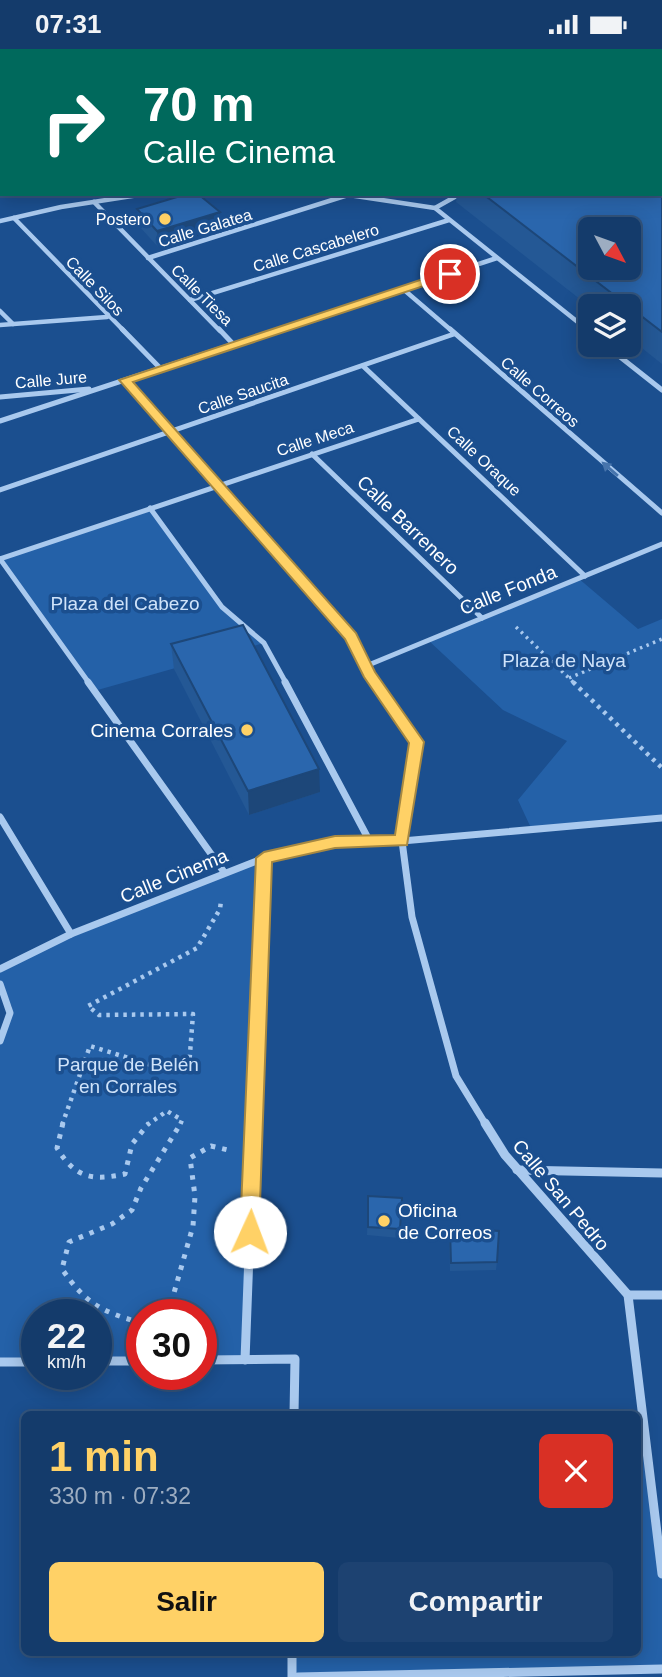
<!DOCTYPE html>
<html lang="es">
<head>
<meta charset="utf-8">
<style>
  body { margin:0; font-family:Arial,sans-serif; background:#1d4271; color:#f1f3f6; height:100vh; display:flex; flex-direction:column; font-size:26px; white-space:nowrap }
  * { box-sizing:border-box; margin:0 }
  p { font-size:23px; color:#9dadc1 }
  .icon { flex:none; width:38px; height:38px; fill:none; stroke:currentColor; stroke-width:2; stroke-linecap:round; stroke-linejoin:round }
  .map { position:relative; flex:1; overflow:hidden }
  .sheet { position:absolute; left:21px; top:1362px; width:620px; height:245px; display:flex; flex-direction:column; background:#143b6b; border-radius:10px; box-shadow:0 4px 18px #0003,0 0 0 2px #33557e }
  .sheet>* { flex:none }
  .guide { position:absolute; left:0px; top:0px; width:663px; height:147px; box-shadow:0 4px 18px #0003,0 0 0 2px #33557e; background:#00695c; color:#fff; overflow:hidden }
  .needle { width:46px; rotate:131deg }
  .tools { position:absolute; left:578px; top:168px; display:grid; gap:14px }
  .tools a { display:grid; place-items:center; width:63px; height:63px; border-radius:10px; background:#143b6b; box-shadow:0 4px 18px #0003,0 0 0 2px #33557e; font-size:35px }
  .speed { position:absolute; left:21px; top:1250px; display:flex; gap:14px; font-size:35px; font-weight:700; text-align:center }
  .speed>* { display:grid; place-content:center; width:91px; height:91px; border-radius:50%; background:#143b6b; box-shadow:0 4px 18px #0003,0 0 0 2px #33557e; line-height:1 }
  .speed small { font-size:18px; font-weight:400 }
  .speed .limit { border:10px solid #d22; background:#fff; color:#111 }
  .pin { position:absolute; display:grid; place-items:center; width:60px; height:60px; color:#fff; margin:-30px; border:4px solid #fff; border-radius:50%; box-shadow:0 2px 7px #0007 }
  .me { position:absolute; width:77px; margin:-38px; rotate:2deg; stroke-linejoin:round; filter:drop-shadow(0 0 5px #0008) }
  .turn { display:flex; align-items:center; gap:24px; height:147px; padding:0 28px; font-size:32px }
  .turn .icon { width:91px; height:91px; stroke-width:2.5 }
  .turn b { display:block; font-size:49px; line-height:60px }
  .round { display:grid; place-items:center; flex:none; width:74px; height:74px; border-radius:10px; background:#1d4271 }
  .summary { display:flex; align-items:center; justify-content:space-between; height:119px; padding:0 28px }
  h1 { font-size:42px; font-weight:700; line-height:52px; color:#ffd166 }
  .button { display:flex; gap:14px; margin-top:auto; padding:14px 28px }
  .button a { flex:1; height:80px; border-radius:10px; background:#ffd166; color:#111; font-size:28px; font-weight:700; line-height:80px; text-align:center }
  .button a+a { background:#1d4271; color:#f1f3f6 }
  .status { display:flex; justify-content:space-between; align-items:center; height:49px; padding:0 35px; background:#143b6b; direction:ltr }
  .status svg { height:19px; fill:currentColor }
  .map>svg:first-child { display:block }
  .green { fill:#2461a8 }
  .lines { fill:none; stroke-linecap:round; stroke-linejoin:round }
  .path-far2 { stroke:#a9c9ee; stroke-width:3.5; stroke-dasharray:2.5 4.5; stroke-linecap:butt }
  .path-far1 { stroke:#a9c9ee; stroke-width:4.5; stroke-dasharray:3.5 5; stroke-linecap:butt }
  .path { stroke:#a9c9ee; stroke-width:5; stroke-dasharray:4.5 7; stroke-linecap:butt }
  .street-far3 { stroke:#a9c9ee; stroke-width:4.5 }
  .street-far2 { stroke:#a9c9ee; stroke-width:5 }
  .street-far1 { stroke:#a9c9ee; stroke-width:7 }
  .street { stroke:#a9c9ee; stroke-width:9 }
  .secondary { fill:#d6e6fa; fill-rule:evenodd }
  .primary { fill:#f0f6ff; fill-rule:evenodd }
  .highway { fill:#fff; fill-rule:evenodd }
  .wall { fill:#245895 }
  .shaded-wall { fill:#1d4779 }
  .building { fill:#2a66ad; stroke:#1d4779; stroke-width:2; fill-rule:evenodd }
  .oneway { fill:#4674ac }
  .route { fill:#ffd166; stroke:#a68842; stroke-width:2 }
  .poi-dot { fill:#ffd166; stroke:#1b4f8f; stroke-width:2.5 }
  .labels { text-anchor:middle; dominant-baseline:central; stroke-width:7; stroke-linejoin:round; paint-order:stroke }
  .far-poi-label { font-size:16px; fill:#fff; stroke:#1b4f8f; text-anchor:end }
  .far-street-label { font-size:16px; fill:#fff; stroke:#1b4f8f }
  .street-label { font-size:19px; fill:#fff; stroke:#1b4f8f }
  .park-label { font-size:19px; fill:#cfe3fa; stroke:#1b4f8f }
  .poi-label { font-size:19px; fill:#fff; stroke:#1b4f8f; text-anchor:end }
</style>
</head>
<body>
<div class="status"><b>07:31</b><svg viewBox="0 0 49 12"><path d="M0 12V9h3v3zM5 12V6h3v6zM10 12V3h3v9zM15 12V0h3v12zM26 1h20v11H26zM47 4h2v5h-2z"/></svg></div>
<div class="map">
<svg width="662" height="1628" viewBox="0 0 662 1628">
  <rect width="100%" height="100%" fill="#1b4f8f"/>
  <g class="green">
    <path d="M150,459L222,558L264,594L94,642L0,510Z"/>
    <path d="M578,529L638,580L662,570V769L531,779L518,751L567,692L503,661L428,591Z"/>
    <path d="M264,809L245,1311H201V1265H142V1312H96V1265H37V1313H0V992L12,958L0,935V920L71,885Z"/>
    <path d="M637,1385H645L662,1525V1620L292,1628V1603H637Z"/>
  </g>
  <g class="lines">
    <g class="path-far2">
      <path d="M516,578L574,634"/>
      <path d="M569,629L662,590"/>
    </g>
    <g class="path-far1">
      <path d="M573,633L662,719"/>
      <path d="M62,1076L90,997L167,1021L189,1018L193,965L99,966L88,957L197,899L220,860L221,852"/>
      <path d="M147,1076L167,1062L182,1071L180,1076"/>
    </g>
    <g class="path">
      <path d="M63,1074L57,1099C75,1129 92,1132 125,1125L132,1095L149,1074"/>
      <path d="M168,1265L193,1177L195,1147L190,1109L211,1097L228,1101"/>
      <path d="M142,1274C102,1263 86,1255 62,1220L69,1193L112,1175L132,1161L141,1139L181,1074"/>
    </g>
    <g class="street-far3">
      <path d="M46,2L53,0"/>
      <path d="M342,145L435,159L589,282"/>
      <path d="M94,153L220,282"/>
      <path d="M435,159L460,145"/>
      <path d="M14,169L124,282"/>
      <path d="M0,172L61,158L145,145"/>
      <path d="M148,209L348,146"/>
      <path d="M403,240L452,282"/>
      <path d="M190,251L449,171"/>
      <path d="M0,262L13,275"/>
      <path d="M0,276L107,268"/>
      <path d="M274,282L497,209"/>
    </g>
    <g class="street-far2">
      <path d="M122,280L161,320"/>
      <path d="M219,280L234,296"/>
      <path d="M450,280L662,464"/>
      <path d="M587,280L590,283"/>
      <path d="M605,296L662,341"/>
      <path d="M363,317L585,527"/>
      <path d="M125,332L351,587L376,634"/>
      <path d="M0,348L89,340"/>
      <path d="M0,372L280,280"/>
      <path d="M312,405L482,569"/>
      <path d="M0,441L454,285"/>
      <path d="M150,459L222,558L264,594L286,634"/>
      <path d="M0,510L419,370"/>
      <path d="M0,510L89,634"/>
      <path d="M366,617L662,495"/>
    </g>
    <g class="street-far1">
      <path d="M88,633L224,823"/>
      <path d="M285,633L370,793"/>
      <path d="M375,633L416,693L402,792L412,868L456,1027L486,1076"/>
      <path d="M0,768L71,885"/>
      <path d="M0,920L71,885L264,809L335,793L402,792L662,769"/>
      <path d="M0,935L10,964L0,992"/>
      <path d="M254,1076L264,809"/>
    </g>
    <g class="street">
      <path d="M485,1074L505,1106L628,1246L662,1525"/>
      <path d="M517,1121L662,1124"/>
      <path d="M628,1246H662"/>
      <path d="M201,1311L295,1310L294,1365"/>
      <path d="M245,1311L254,1074"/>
      <path d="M96,1312H142"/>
      <path d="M0,1313H37"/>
      <path d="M292,1603V1628"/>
      <path d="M298,1628L662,1620"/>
    </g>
    <g class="secondary">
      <path d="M576,0H585L586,2H577Z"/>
      <path d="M611,0H620L622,2H612Z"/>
    </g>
    <g class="primary">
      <path d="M0,35H2L0,42Z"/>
      <rect x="0" y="84" width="2" height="6"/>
    </g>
    <rect class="highway" x="0" y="95" width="2" height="8"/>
  </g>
  <g class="wall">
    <path d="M649,0H662V9V2H652Z"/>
    <path d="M662,119V315L628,288V257L590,258L456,153L457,145H662Z"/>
    <path d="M137,160L220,163L221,180L159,199L139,177Z"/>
    <path d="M171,595L320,743L249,766L174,620Z"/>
    <path d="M368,1147L402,1149L399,1189L367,1186Z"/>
    <path d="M450,1179L497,1213L496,1221L450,1222L449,1187Z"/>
  </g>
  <g class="shaded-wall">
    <path d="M220,163L221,180L159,199L157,182Z"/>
    <path d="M319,720L320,743L249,766L248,742Z"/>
  </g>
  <g class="building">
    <path d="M662,119V283L483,145H662ZM590,180H628V219H590Z"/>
    <path d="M187,145H198L220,163L157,182L137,160Z"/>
    <path d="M243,576L319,720L248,742L171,595Z"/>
    <path d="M368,1147L402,1149L400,1180L368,1178Z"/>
    <path d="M450,1179L499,1182L497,1213L451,1214Z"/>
  </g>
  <defs><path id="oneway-solid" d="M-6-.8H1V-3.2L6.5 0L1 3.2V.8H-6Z" transform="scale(1.75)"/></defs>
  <use class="oneway" href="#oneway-solid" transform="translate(610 420) rotate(-139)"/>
  <path class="route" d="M450,221L455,225L454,227L133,333L356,584L375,623L424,693L407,796L335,799L272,813L259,1183L256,1189L250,1191L243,1189L240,1183L256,809L264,803L335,787L395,786L409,694L364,628L345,590L119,331Z"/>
  <g class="poi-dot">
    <circle cx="165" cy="170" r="7"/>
    <circle cx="247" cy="681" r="7"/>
    <circle cx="384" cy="1172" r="7"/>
  </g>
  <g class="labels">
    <g class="far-poi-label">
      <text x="151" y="170">Postero</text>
    </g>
    <g class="far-street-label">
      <text transform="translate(205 179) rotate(-17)">Calle Galatea</text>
      <text transform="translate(316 199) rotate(-17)">Calle Cascabelero</text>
      <text transform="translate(95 237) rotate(46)">Calle Silos</text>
      <text transform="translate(202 246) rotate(45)">Calle Tiesa</text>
      <text transform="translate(51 331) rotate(-5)">Calle Jure</text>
      <text transform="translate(540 343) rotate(41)">Calle Correos</text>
      <text transform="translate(243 345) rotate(-19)">Calle Saucita</text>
      <text transform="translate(315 390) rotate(-18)">Calle Meca</text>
      <text transform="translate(484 412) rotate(43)">Calle Oraque</text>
    </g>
    <g class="street-label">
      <text transform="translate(408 476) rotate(44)">Calle Barrenero</text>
      <text transform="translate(508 541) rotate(-22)">Calle Fonda</text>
      <text transform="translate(174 827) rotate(-22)">Calle Cinema</text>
      <text transform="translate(561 1146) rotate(50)">Calle San Pedro</text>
    </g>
    <g class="park-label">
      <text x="125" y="554">Plaza del Cabezo</text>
      <text x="564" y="611">Plaza de Naya</text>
      <text x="128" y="1015">Parque de Belén<tspan x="128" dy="22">en Corrales</tspan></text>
    </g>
    <g class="poi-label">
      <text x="233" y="681">Cinema Corrales</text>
      <text x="398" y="1161" text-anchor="start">Oficina<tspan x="398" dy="22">de Correos</tspan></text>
    </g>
  </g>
</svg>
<div class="tools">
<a><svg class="needle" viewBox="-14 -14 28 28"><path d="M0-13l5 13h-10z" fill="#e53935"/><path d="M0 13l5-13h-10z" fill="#9dadc1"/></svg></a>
<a><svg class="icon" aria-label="layers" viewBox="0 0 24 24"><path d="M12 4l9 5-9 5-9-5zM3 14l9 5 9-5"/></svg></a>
</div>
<div class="speed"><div>22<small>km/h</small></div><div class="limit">30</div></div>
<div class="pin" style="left:450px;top:225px;background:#d93025"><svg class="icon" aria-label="arrive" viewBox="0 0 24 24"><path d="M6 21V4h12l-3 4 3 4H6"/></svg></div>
<svg class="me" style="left:250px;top:1183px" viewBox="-20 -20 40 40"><circle r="19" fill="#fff"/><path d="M0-13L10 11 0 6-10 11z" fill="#ffd166"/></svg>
<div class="guide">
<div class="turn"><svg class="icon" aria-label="right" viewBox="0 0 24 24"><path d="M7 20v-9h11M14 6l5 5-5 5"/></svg><div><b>70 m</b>Calle Cinema</div></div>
</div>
<section class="sheet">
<div class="summary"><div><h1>1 min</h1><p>330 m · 07:32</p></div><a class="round" style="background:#d93025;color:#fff"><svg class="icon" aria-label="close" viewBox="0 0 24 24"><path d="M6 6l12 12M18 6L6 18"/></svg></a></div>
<div class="button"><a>Salir</a><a>Compartir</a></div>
</section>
</div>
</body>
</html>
